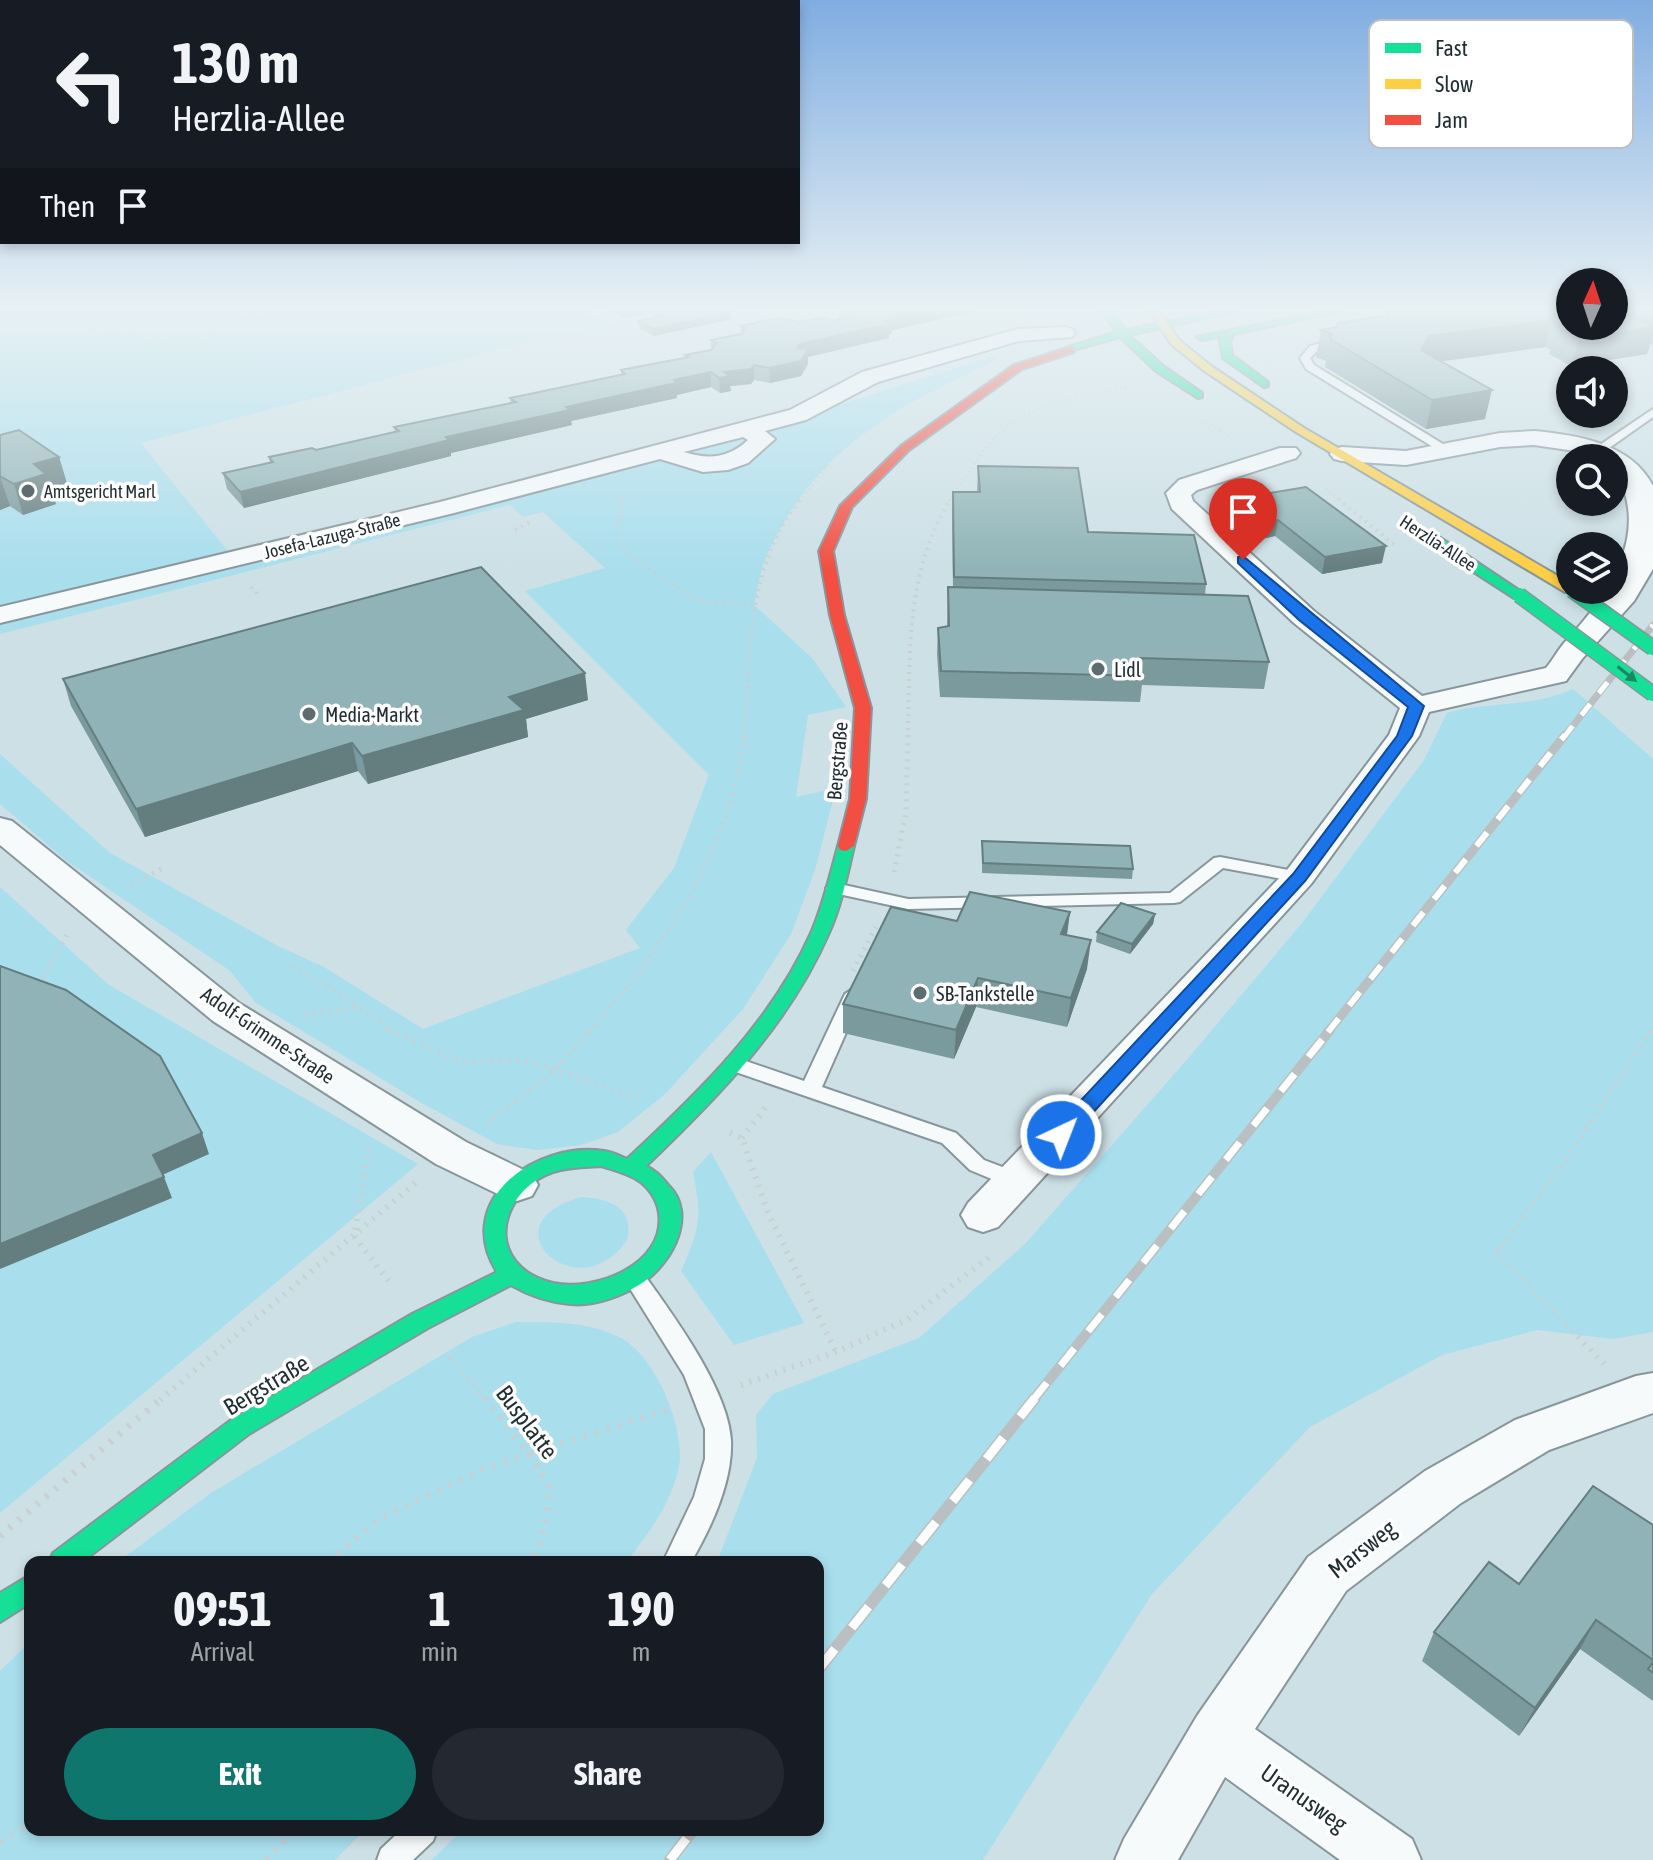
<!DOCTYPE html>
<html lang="en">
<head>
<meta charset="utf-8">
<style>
  body { margin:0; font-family:"Asap Condensed",sans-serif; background:#242831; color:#f1f3f6; height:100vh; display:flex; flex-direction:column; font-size:30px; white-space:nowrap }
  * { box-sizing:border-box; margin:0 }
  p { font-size:26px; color:#9ea1a6 }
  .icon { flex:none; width:44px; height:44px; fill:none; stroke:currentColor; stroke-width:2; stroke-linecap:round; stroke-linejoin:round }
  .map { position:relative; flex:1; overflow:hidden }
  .sheet { position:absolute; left:24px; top:1556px; width:800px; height:280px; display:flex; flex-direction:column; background:#171b24; border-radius:16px; box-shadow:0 4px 12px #0003 }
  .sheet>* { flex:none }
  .top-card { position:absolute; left:0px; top:0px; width:800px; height:244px; box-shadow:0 4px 12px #0003; background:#171b24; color:#f1f3f6; overflow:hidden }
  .needle { width:52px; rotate:3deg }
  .tools { position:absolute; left:1556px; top:268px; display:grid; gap:16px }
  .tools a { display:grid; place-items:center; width:72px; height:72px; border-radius:50%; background:#171b24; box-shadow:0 4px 12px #0003; font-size:40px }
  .pin { position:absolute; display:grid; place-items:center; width:68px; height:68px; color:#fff; margin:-82px -34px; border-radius:50% 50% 50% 0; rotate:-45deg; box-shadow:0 0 8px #0007 }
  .pin .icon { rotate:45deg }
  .me { position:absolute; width:88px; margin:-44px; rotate:43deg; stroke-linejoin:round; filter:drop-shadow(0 0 6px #0008) }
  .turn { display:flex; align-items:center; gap:28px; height:168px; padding:0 40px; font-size:36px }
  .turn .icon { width:104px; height:104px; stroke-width:2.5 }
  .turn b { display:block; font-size:56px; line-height:68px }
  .then { display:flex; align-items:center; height:76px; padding:0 40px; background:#0003; gap:16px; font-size:30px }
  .eta { display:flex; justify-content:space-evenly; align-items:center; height:136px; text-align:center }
  .eta b { font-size:48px; font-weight:700; line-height:56px }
  .primary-button { display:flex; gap:16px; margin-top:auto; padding:16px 40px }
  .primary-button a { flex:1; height:92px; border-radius:48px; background:#0f766e; color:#fff; font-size:32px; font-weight:700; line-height:92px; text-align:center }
  .primary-button a+a { background:#242831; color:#f1f3f6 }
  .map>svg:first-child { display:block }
  .green { fill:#a9deed }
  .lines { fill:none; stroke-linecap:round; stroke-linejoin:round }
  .lane-casing { stroke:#87969b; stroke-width:4 }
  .street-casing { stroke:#87969b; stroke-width:4 }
  .fast-casing { stroke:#87969b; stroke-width:4 }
  .slow-casing { stroke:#87969b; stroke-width:4 }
  .jam-casing { stroke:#87969b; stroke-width:4 }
  .path-far4 { stroke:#cad0d2; stroke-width:3; stroke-dasharray:1 4; stroke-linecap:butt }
  .path-far3 { stroke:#cad0d2; stroke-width:4; stroke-dasharray:2 5; stroke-linecap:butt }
  .path-far2 { stroke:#cad0d2; stroke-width:5; stroke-dasharray:2 6; stroke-linecap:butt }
  .path-far1 { stroke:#cad0d2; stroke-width:6; stroke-dasharray:2 7; stroke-linecap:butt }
  .path { stroke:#cad0d2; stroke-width:7; stroke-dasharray:3 9; stroke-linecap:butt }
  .lane { fill:#f7fafb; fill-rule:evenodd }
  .street { fill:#f7fafb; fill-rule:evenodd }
  .fast { fill:#16e098; fill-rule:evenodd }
  .slow { fill:#ffcf43; fill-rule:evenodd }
  .jam { fill:#f24e42; fill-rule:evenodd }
  .rail-far3-casing { stroke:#bac0c1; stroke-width:7 }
  .rail-far2-casing { stroke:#bac0c1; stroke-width:9 }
  .rail-far1-casing { stroke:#bac0c1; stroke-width:10 }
  .rail-casing { stroke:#bac0c1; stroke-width:12 }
  .rail-far3 { stroke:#fff; stroke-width:5; stroke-dasharray:14; stroke-linecap:butt }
  .rail-far2 { stroke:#fff; stroke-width:6; stroke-dasharray:17; stroke-linecap:butt }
  .rail-far1 { stroke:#fff; stroke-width:7; stroke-dasharray:22; stroke-linecap:butt }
  .rail { stroke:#fff; stroke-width:9; stroke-dasharray:27; stroke-linecap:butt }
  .fast-bridge-casing { stroke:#87969b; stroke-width:17; stroke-linecap:butt }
  .fast-bridge { stroke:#16e098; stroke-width:14 }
  .wall { fill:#7b9a9d }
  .shaded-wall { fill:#647d7f }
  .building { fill:#8fb3b6; stroke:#647d7f; stroke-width:2 }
  .oneway { fill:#1a8664 }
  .route { fill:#1a73e8; stroke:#114b97; stroke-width:2 }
  .poi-dot { fill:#5c6c70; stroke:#fff; stroke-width:3 }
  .labels { text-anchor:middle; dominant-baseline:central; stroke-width:7; stroke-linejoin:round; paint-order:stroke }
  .far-poi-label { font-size:18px; fill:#1f2d31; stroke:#fff; text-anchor:start }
  .far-street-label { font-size:18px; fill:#1f2d31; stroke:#fff }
  .poi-label { font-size:20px; fill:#1f2d31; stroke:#fff; text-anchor:start }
  .street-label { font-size:20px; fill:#1f2d31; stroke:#fff }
  .near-street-label { font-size:24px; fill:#1f2d31; stroke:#fff }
  .key { fill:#fff; stroke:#bcc0c1; stroke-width:2 }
  .key-label { font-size:22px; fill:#1f2d31 }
</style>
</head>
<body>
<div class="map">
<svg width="1653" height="1860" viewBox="0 0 1653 1860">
  <rect width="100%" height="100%" fill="#cce0e6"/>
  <g class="green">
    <path d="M0,311H588L623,333L541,339L141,443L235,560L801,417L999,354L991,363C890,409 814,451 766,557C759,572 758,590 754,605L813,659L846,707L808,715L796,797L836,788L815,870L791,934L743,1009L665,1094L618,1132L581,1145L537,1150L497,1144L420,1102L256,1003L229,970L68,862L0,804V754L110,853L278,946L324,967L423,1029L640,948L626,930L674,868L709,775L525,591L605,568L543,512L523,517L510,505L0,634Z"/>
    <path d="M1573,689L1653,759V1332L1613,1339L1537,1330L1442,1355L1310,1427L1152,1594L983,1860H432L462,1830H818V1562H717L757,1458L756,1415L773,1394L919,1338L1025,1244L1191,1055L1302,923L1424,760L1447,713C1489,701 1532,708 1573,689Z"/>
    <path d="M0,887L109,985L418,1164L0,1513Z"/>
    <path d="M711,1152L804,1323L734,1345L681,1271C700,1229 702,1217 693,1172Z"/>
    <path d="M582,1197C610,1199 635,1208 627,1240C578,1312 482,1223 582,1197Z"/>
    <path d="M516,1322C550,1322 586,1321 619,1337C656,1355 688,1432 678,1471C670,1505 647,1536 626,1562H118L211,1493L472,1337Z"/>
    <path d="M30,1642V1830H365L335,1860H0V1671Z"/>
  </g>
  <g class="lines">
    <defs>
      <g id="lane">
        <path d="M1342,338L1347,341L1346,343L1318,350L1310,358L1314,365L1451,449V453H1443L1306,369L1300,358L1310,346Z"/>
        <path d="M1653,409V417L1602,453H1594V449Z"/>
        <path d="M1220,857L1299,872L1308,877L1299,882L1223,868L1180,902L1174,903L908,909L829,892L826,888L835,883L908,899L1170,893L1214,858Z"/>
        <path d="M854,988L863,994L822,1087L956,1133L984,1160L1026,1176L1029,1182L1026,1188L1018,1190L970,1170L942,1143L727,1069L724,1064L727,1059L734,1057L804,1081L845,994Z"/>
        <path d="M635,1270L643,1273C673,1315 728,1389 731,1440C733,1481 711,1528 691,1562H663L694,1497L705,1459V1429L684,1375L624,1279L627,1273Z"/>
        <path d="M401,1830H437L433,1841L413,1860H377L381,1849Z"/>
      </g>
      <g id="street">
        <path d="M1065,327L1072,329L1075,333L1072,337L1019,341L878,382L806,420L765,431L775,439L748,463L728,470L703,472L660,459L454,513L0,623V607L440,502L790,410L862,372L1018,329ZM743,437L748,440C729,458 709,460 684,452Z"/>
        <path d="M1534,431C1577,435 1631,443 1653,486V569L1634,601L1582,659L1566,681L1429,712L1419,736L1311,884L998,1227L983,1232L968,1227L961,1215L968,1203L1287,870L1389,735L1400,708L1294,623L1172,509L1166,493L1179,480L1280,448H1296L1300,453L1296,458L1197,490L1191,495L1193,501L1314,611L1422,696L1546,668C1553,660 1557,651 1564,643C1608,596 1653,533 1614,469V458H1595L1575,451L1534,445L1500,447L1406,465L1342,461L1334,459L1330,454L1334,449L1342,447L1406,451L1500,433Z"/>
        <path d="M0,818L12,821L239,1003L466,1142L532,1174L538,1185L532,1196L517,1201L502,1196L436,1164L213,1021L0,845Z"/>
        <path d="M1653,1373V1413L1549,1450L1461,1503L1346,1591L1255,1729L1412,1839L1421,1860H1340L1225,1777L1178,1860H1115L1124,1839L1197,1716L1308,1557L1425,1471L1515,1420L1636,1376Z"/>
      </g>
      <g id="fast">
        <path d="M1102,311H1112L1125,330L1221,311H1239L1129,335L1163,366L1202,393V397L1198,398L1156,371L1120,337L1066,352V348L1116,332Z"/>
        <path d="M1325,311H1344L1234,334L1230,341L1232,355L1268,382V386L1264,387L1223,358L1220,341L1222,336L1202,340L1197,337Z"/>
        <path d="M1434,536L1439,537L1526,595L1524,598H1514L1429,543V537Z"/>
        <path d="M846,841L854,846C847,876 841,907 828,935C788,1026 717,1098 646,1166C656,1170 662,1178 669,1186C697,1214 673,1261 645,1281C625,1295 594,1307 570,1304C549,1302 528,1295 511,1285L428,1328L249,1434L82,1562H49L53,1553L231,1420L412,1314L497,1272C452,1200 536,1141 604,1151C612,1152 620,1156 627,1159C698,1093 771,1023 811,933C823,906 830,875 838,846ZM602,1166C613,1170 626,1173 636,1179C648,1186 657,1199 659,1213C666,1265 595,1292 553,1283C541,1280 530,1276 521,1267C487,1235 514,1185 553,1172C569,1167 586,1167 602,1166Z"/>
        <path d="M30,1575V1603L0,1622V1593Z"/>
      </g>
      <path id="slow" d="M1149,311H1159L1179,340L1211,366L1304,428L1570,583V590H1576L1565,592L1296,432L1203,370L1171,344Z"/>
      <path id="jam" d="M1070,347L1074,348V352L1022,369L909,450L852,507L833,551L844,615L871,708L866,799L854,846L846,851L840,850L838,846L850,799L855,708L830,615L819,551L840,506L901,446L1014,365Z"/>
    </defs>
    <use href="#lane" class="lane-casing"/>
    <use href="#street" class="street-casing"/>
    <use href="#fast" class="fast-casing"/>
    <use href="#slow" class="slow-casing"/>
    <use href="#jam" class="jam-casing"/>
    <g class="path-far4">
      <path d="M0,319L141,335L204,348"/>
      <path d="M186,344L260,311"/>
      <path d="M1207,422L1232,439"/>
      <path d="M1326,489L1340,501"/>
      <path d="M617,496L624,498L623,501"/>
      <path d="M800,501L845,445L873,427"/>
      <path d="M949,501C963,482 986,443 1003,430C1031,406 1091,390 1127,388"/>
    </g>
    <g class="path-far3">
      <path d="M624,499L616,531L627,553L694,599L710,603L754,605"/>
      <path d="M1338,499L1396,546"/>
      <path d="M515,530L533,520"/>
      <path d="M251,587L259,596"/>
      <path d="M744,737C751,652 745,568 801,499"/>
      <path d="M908,737C910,655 905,570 951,499"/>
    </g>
    <g class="path-far2">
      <path d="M894,872L906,813L908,735"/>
      <path d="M131,885L163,868"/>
      <path d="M292,966L359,1006L393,1032"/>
      <path d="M853,971L876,927"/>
      <path d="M39,986L69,931"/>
      <path d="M305,1015L358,1007"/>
      <path d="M589,1032C661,952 734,845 744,735"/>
      <path d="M1650,1032L1653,1027"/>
    </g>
    <g class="path-far1">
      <path d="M389,1030L462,1062L523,1060L638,1098"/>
      <path d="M486,1124L554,1071L591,1030"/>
      <path d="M730,1133L742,1138L768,1213L836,1352"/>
      <path d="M742,1138L766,1107"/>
      <path d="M369,1148L354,1236L391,1284"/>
      <path d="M450,1357L486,1400"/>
      <path d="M1604,1364L1497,1252L1566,1160L1651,1030"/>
      <path d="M741,1385L836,1352L908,1319L992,1255"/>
      <path d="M160,1400L420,1179"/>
    </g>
    <g class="path">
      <path d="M484,1398L530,1454L551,1490L540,1546L530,1562"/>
      <path d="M0,1536L162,1398"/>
      <path d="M328,1562L382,1517L478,1471L671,1408"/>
      <path d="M0,1842L30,1823"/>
      <path d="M266,1860L296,1830"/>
    </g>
    <use href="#lane" class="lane"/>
    <use href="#street" class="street"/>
    <use href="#fast" class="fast"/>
    <use href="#slow" class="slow"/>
    <use href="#jam" class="jam"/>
    <defs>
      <path id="rail-far3" d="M1564,737L1653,625"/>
      <path id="rail-far2" d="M1328,1032L1565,735"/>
      <path id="rail-far1" d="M1033,1400L1330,1030"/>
      <g id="rail">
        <path d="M818,1670L1035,1398"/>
        <path d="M670,1860L693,1830"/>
      </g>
    </defs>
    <use href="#rail-far3" class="rail-far3-casing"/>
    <use href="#rail-far2" class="rail-far2-casing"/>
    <use href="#rail-far1" class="rail-far1-casing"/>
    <use href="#rail" class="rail-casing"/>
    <use href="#rail-far3" class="rail-far3"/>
    <use href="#rail-far2" class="rail-far2"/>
    <use href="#rail-far1" class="rail-far1"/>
    <use href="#rail" class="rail"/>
    <defs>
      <g id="fast-bridge">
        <path d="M1572,590L1653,648"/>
        <path d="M1519,595L1653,694"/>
      </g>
    </defs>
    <use href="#fast-bridge" class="fast-bridge-casing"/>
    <use href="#fast-bridge" class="fast-bridge"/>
  </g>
  <g class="wall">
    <path d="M612,311H729L731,312V319L654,336L639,328L638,321L656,317L650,313L622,318Z"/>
    <path d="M838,311H977L892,330V333L889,334V338L808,357V364L801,376L770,383L754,380L751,384L730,386L731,391L720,393L711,387L677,395V398L571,421L572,425L451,453V456L244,508L227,489L223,473L270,463L269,457L316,450L395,432L394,427L511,403L510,398L621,375V370L685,358V355L711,349V340L741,334V326L832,321L838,319Z"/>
    <path d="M1653,311V344L1650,345L1647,354L1571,366L1549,354L1551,350L1545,347L1441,361L1485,419L1426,429L1325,367L1326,361L1316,357L1321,330L1337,327L1386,316L1387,312Z"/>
    <path d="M0,435L59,457L68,487L52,492L56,504L23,515L10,506L0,510Z"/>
    <path d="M978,466L1088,532L1206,584L1205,595L1269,662L1264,689L1142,685L1140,702L940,697L937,654L938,628L947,627L948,587H953L952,516L953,492H977Z"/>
    <path d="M1235,499L1382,563L1322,574L1275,536L1261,539L1232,515Z"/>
    <path d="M63,679L588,700L526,719L528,737L368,784L358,771L145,837L71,706Z"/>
    <path d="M982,841L1133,869L1132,879L982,873Z"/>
    <path d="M1070,912L1067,935L1087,969L1067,1027L976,1007L954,1059L843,1033V1004L957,921Z"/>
    <path d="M1155,914L1153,924L1130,954L1096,942L1097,932Z"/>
    <path d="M1653,1525V1701L1580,1649L1519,1736L1422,1661L1434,1632L1519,1584Z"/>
  </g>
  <g class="shaded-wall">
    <path d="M621,311H650V313L622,318Z"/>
    <path d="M915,311H977L892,330V333L889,334V338L808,357V364L801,376L770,383L769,368L797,348L800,344L884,321L888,317Z"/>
    <path d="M1618,311H1635L1629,331L1653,327V334L1647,354L1571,366L1579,339Z"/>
    <path d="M731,312V319L654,336L653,329Z"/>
    <path d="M1552,320L1545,347L1423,364L1421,350L1429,336Z"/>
    <path d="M754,365V380L751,384L730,386L731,391L720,393L719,378L724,372Z"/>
    <path d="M711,372V387L677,395V398L571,421L572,425L451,453V456L244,508L240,492L446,437Z"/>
    <path d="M1492,390L1485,419L1426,429L1432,400Z"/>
    <path d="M59,457L68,487L52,492L56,504L23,515L14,484L34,464Z"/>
    <path d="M0,476L10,506L0,510Z"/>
    <path d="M1278,520L1275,536L1261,539L1264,522Z"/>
    <path d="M1386,546L1382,563L1322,574L1325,557Z"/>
    <path d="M585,673L588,700L526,719L528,737L368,784L362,756L509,697Z"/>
    <path d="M352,743L358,771L145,837L136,809Z"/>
    <path d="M1070,912L1066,940L1061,934Z"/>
    <path d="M1155,914L1153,924L1130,954L1132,944Z"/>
    <path d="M1091,940L1087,969L1067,1027L1071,998Z"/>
    <path d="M978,978L976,1007L954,1059L956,1030Z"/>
    <path d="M202,1133L209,1154L160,1176L153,1155Z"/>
    <path d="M164,1177L172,1198L0,1269V1244Z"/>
    <path d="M1596,1620L1580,1649L1519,1736L1535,1708Z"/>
  </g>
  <g class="building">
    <path d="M657,311H729L731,312L653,329L638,321L664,315Z"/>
    <path d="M848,311H915L888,317L892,319L884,321L889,324L800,344L797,348L808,349L801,361L769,368L754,365L751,369L724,372L730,376L719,378L711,372L674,380L676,383L566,407L570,410L446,437L449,440L240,492L223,473L273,462L269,457L312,448L316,450L399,431L394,427L516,402L510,398L625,374L621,370L689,357L685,355L711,350L716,343L711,340L741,334L745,329L741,326L778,318L800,322L825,317L832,321L857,315Z"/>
    <path d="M1396,311H1570V326H1614V311H1620L1653,326V327L1579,339L1557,327L1563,326L1552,320L1429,336L1421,350L1492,390L1432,400L1330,339L1332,334L1321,330L1337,327L1338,323L1390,315L1387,312Z"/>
    <path d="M1635,311H1653V323L1634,314Z"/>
    <path d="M19,430L59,457L34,464L46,474L14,484L0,476V435Z"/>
    <path d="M978,466L1078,468L1088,532L1194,535L1206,584L954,577L953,492H980Z"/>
    <path d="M1306,487L1386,546L1325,557L1278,520L1264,522L1235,499Z"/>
    <path d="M481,567L585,673L509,697L524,710L362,756L352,743L136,809L63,679Z"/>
    <path d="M948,587L1248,596L1269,662L1140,658L1143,676L941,671L938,628L949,626Z"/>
    <path d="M982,841L1130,846L1133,869L983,863Z"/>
    <path d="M970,892L1070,912L1061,934L1091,940L1071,998L978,978L956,1030L843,1004L891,907L957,921Z"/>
    <path d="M1121,903L1155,914L1132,944L1097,932Z"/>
    <path d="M0,966L66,990L160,1056L202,1133L153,1155L164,1177L0,1244Z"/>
    <path d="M1593,1486L1653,1525V1660L1596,1620L1535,1708L1434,1632L1489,1562L1519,1584Z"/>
    <path d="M1653,1662V1673L1648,1669Z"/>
  </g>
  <defs><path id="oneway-solid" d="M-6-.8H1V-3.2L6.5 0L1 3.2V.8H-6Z" transform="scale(2)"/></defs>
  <use class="oneway" href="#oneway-solid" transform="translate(1627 674) rotate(38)"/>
  <linearGradient id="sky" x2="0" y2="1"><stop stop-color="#80ade1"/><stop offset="0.54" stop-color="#e8f1f4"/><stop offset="1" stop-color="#e8f1f4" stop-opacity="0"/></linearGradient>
  <rect width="1653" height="571" fill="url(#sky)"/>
  <path class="route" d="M1243,556L1424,706L1412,736L1305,881L1068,1140H1054L1051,1135L1054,1129L1293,874L1397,736L1408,707L1299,620L1238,563V557Z"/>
  <g class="poi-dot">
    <circle cx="28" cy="491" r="8"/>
    <circle cx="1098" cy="669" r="8"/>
    <circle cx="309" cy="714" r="8"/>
    <circle cx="920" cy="993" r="8"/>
  </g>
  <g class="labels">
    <g class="far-poi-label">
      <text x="44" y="491">Amtsgericht Marl</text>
    </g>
    <g class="far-street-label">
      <text transform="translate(332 536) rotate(-14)">Josefa-Lazuga-Straße</text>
      <text transform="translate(1438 543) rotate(33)">Herzlia-Allee</text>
    </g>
    <g class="poi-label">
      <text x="1114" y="669">Lidl</text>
      <text x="325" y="714">Media-Markt</text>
      <text x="936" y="993">SB-Tankstelle</text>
    </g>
    <g class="street-label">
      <text transform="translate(837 761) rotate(-85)">Bergstraße</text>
      <text transform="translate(268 1035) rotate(34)">Adolf-Grimme-Straße</text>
    </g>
    <g class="near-street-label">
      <text transform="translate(266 1385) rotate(-31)">Bergstraße</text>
      <text transform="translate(527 1422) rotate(53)">Busplatte</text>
      <text transform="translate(1362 1549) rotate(-38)">Marsweg</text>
      <text transform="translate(1304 1798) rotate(35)">Uranusweg</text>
    </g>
  </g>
  <rect x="1369" y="20" width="264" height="128" rx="12" class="key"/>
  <rect x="1385" y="43" width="36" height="10" fill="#16e098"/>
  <rect x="1385" y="79" width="36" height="10" fill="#ffcf43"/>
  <rect x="1385" y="115" width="36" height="10" fill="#f24e42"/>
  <g class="key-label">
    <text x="1435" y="56">Fast</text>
    <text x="1435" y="92">Slow</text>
    <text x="1435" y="128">Jam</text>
  </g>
</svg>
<div class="tools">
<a><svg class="needle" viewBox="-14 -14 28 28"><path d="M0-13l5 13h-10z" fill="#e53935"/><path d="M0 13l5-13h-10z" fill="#9ea1a6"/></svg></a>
<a><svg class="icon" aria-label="sound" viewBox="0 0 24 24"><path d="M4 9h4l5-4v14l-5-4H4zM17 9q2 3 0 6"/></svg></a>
<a><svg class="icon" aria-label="search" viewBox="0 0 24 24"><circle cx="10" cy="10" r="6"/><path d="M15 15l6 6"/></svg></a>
<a><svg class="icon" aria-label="layers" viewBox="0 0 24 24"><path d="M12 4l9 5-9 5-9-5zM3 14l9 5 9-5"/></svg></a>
</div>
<div class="pin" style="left:1243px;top:560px;background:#d93025"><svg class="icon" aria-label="arrive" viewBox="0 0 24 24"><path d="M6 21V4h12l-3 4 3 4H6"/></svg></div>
<svg class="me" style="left:1061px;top:1135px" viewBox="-20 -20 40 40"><circle r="17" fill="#1a73e8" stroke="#fff" stroke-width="3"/><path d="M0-11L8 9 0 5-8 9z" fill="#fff"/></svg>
<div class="top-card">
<div class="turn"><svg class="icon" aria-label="left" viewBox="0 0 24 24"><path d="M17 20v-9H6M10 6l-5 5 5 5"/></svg><div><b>130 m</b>Herzlia-Allee</div></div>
<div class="then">Then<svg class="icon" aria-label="arrive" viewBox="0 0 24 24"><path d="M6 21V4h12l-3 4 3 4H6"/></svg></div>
</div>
<section class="sheet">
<div class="eta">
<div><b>09:51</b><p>Arrival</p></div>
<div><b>1</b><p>min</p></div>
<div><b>190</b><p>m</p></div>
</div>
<div class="primary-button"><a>Exit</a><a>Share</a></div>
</section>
</div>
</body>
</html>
